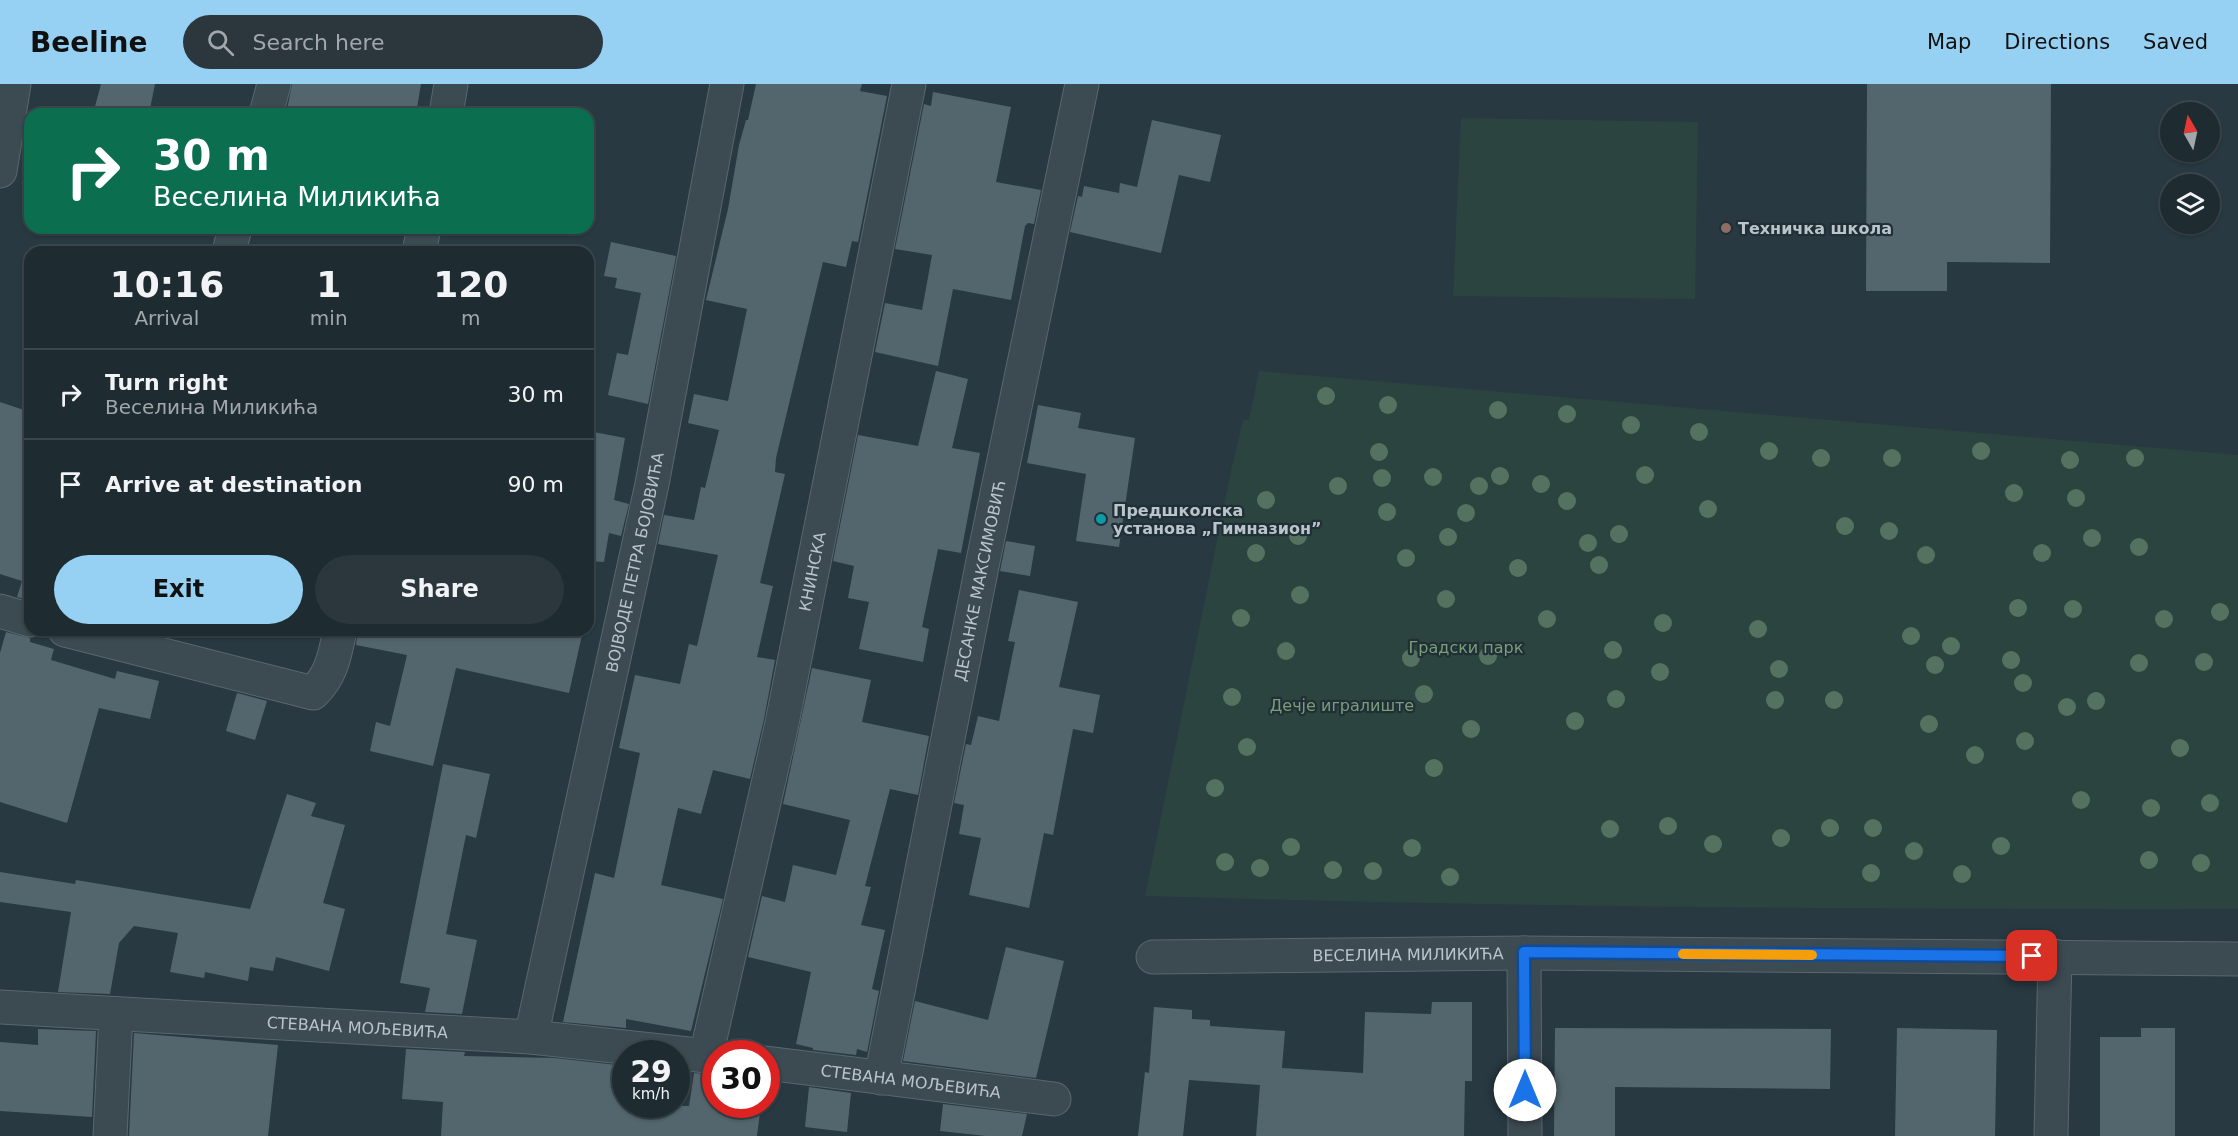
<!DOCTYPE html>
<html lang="en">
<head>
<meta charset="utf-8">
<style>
  body { margin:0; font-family:"DejaVu Sans",sans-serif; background:#2b373d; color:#f1f3f6; height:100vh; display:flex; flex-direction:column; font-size:22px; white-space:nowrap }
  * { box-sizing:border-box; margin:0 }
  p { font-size:20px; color:#a1a7ab }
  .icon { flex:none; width:33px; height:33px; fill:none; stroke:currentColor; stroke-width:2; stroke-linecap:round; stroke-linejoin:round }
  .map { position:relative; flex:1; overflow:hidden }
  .drawer { position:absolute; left:24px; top:162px; width:570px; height:390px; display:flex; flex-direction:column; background:#1e2b31; border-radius:18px; box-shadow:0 2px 4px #0004,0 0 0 2px #3c474d }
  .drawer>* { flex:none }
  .hud { position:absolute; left:24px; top:24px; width:570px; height:126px; border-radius:18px; box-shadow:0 2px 4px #0004,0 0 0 2px #3c474d; background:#0b6e4f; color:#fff; overflow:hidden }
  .needle { width:39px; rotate:351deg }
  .controls { position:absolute; left:2160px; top:18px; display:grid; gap:12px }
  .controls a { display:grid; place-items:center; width:60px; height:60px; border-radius:50%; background:#1e2b31; box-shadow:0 2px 4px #0004,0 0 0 2px #3c474d; font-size:30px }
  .speed { position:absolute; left:612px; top:956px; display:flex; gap:12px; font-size:30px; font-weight:700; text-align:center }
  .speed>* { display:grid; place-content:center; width:78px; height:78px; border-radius:50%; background:#1e2b31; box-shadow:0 2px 4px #0004,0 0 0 2px #3c474d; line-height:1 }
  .speed small { font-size:15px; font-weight:400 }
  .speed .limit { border:9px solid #d22; background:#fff; color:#111 }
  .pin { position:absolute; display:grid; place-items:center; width:51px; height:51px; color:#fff; margin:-26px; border-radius:12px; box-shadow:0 3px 9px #0006 }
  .me { position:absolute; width:66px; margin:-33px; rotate:0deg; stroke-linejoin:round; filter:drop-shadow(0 0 4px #0008) }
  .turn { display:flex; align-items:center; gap:21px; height:126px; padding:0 30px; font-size:27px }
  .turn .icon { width:78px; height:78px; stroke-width:2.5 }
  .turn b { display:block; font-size:42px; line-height:51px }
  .eta { display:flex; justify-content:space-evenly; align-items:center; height:102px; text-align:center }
  .eta b { font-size:36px; font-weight:600; line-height:42px }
  .action { display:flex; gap:12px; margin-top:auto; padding:12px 30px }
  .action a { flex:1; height:69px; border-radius:36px; background:#96d1f3; color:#111; font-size:24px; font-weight:600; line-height:69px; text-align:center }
  .action a+a { background:#2b373d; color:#f1f3f6 }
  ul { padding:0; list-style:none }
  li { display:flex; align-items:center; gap:18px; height:90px; padding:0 30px; border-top:2px solid #3c474d }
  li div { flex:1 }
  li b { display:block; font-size:22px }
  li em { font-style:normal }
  header { display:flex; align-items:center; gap:36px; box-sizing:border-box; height:84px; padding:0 30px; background:#96d1f3; color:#111 }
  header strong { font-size:28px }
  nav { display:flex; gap:33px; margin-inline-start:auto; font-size:21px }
  .search { width:420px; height:54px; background:#2b373d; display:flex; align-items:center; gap:15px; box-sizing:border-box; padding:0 21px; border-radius:33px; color:#a1a7ab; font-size:22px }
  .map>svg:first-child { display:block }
  .green { fill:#2b443f }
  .building { fill:#53666d }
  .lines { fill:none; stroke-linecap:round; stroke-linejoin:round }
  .street-casing { stroke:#5a676e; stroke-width:35 }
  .street { stroke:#3c4a51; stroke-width:33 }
  .tree { fill:#55715f }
  .route-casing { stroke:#114b97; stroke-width:15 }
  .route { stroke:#1a73e8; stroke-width:10 }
  .slow { stroke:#f59e0b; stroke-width:10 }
  .education-dot { fill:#8d6e63; stroke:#212f36; stroke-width:2 }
  .culture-dot { fill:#0f9aa8; stroke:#212f36; stroke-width:2 }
  .labels { text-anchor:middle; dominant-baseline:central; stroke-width:4.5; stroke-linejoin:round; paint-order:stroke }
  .poi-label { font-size:16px; font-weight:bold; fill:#b9c4cb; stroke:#212f36; text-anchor:start }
  .street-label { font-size:16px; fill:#b9c4cb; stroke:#212f36 }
  .park-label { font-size:16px; fill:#799f78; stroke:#212f36 }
</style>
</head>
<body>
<header>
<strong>Beeline</strong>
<div class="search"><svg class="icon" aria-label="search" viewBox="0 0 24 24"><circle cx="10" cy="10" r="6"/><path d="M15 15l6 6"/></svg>Search here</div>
<nav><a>Map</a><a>Directions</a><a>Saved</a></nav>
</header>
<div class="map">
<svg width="2238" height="1052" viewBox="0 0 2238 1052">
  <rect width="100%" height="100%" fill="#283941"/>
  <g class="green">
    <path d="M1461,34L1698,38L1695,215L1453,212Z"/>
    <path d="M1259,287L2238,371V825C1874,826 1509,823 1145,812L1232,382L1243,336H1249Z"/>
  </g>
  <g class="building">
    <path d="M101,0H155L149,30H93Z"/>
    <path d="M292,0H421L416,30H306L287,26Z"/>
    <path d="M756,0H862L860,7L887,12L858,158L852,157L846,183L823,178L776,374L775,388L785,390L760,499L773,502L757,573L775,576L764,635L750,695L713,686L701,730L678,724L661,801L723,815L691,947L626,935V944L563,938L595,789L614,794L640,669L619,664L635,591L680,600L689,560L697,562L718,471L658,460L664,431L694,436L701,403L705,404L719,346L688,339L694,310L728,317L747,225L706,216L728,125L739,61L746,36H748Z"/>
    <path d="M1867,0H2051L2050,179L1947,178V207H1866Z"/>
    <path d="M933,8L1011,23L996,98L1041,106L1034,140L1028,139L1025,142L1011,216L953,205L938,282L875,268L885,219L922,226L932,171L895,165L924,20L931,22Z"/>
    <path d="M1152,36L1221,51L1210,98L1179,91L1161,169L1070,148L1078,112L1082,113L1084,102L1119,109L1120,99L1137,103Z"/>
    <path d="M611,158L676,172L648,320L608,311L617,269L628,271L641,209L615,204L617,194L604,192Z"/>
    <path d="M936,287L968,295L952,364L980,369L961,469L938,465L922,543L929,545L923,578L859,565L869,518L848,514L854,482L833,477L858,351L918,362Z"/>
    <path d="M0,318L30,328V516L17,513L22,497L0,490Z"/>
    <path d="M1038,321L1081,329L1078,344L1135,354L1119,463L1076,457L1086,390L1027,379Z"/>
    <path d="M588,347L625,354L614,416L629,420L621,452L609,449L604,478L588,477Z"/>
    <path d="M1006,457L1035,462L1030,492L1000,487Z"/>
    <path d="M1019,506L1078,518L1059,603L1100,611L1093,649L1073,645L1053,751L1044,749L1029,824L969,811L981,754L959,750L964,721L954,719L966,660L971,661L978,632L999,637L1015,558L1008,557Z"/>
    <path d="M358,546H561L582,551L569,609L456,584L433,682L370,667L376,638L390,642L407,571L356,561Z"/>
    <path d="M6,548L30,554V558L54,565L51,576L115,595L117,587L159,597L150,635L99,624L67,739L0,718V569Z"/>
    <path d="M812,584L871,596L862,638L929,652L918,711L890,705L865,802L871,803L861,841L885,846L872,905L879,907L867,968L857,965L856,971L813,966V964L796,960L811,888L748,873L762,812L785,818L793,781L836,791L850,736L783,720Z"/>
    <path d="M237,609L267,617L255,656L226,647Z"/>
    <path d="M443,680L490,690L476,754L466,751L446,850L477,856L462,930L425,928L430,904L400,899Z"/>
    <path d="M287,710L316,719L311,732L345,741L323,819L345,825L329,887L276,873L273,887L250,883L248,897L205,888L204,894L170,888L178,849L134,842L119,859L110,910L58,908L71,828L0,818V788L75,800L76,796L250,825Z"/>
    <path d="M1006,863L1064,877L1036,994L903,977L915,917L988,936Z"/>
    <path d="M1432,918H1472V997H1465L1464,1052H1256L1260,1001L1189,996L1183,1052H1138L1145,988L1149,989L1154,923L1192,926V935L1210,936V942L1285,947L1282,984L1363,989L1365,928L1431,930Z"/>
    <path d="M1555,944L1831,945L1830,1005L1615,1003V1052H1554Z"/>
    <path d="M1897,944L1997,946L1995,1052H1895Z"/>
    <path d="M2141,944H2175V1052H2100V953H2141Z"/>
    <path d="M38,945L96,947L92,1033L0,1027V958L38,961Z"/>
    <path d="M134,949L278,961L268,1052H129Z"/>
    <path d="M406,965L465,968L464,972L555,974L626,982V1020L689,1022L694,989L716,991V1020H761L757,1052H441L443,1018L402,1015Z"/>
    <path d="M809,1003L851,1009L847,1048L805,1043Z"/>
    <path d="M943,1020L1027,1030L1022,1052H986L940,1047Z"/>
  </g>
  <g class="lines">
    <defs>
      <g id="street">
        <path d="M266,30L274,0"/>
        <path d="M446,30L451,0"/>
        <path d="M0,87L14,0"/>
        <path d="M229,168L235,144"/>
        <path d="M419,168L424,144"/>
        <path d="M0,527L30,536"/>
        <path d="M65,546L313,609C332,591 335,570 340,546"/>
        <path d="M1524,869L1525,1052"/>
        <path id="s1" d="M1153,873L1524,869L2238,875"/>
        <path id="s2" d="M0,923L531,953L716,973"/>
        <path id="s3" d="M531,953L652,400L727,0"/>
        <path id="s4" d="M706,972L782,639L909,0"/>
        <path id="s5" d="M766,979L1054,1015"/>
        <path id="s6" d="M881,994L983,477L1082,0"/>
        <path d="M110,1052L116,930"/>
        <path d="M2051,1052L2055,872"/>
      </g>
    </defs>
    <use href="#street" class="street-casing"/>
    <use href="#street" class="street"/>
  </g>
  <g class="tree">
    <circle cx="1326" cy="312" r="9"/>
    <circle cx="1388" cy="321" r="9"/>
    <circle cx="1498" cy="326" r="9"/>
    <circle cx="1567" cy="330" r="9"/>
    <circle cx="1631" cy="341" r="9"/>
    <circle cx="1699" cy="348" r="9"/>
    <circle cx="1769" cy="367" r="9"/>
    <circle cx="1981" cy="367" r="9"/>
    <circle cx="1379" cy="368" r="9"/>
    <circle cx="1821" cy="374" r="9"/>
    <circle cx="1892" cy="374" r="9"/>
    <circle cx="2135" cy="374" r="9"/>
    <circle cx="2070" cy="376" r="9"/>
    <circle cx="1645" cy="391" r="9"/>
    <circle cx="1500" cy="392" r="9"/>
    <circle cx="1433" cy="393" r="9"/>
    <circle cx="1382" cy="394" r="9"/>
    <circle cx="1541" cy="400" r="9"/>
    <circle cx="1338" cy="402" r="9"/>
    <circle cx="1479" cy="402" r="9"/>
    <circle cx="2014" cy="409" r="9"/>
    <circle cx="2076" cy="414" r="9"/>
    <circle cx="1266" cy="416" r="9"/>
    <circle cx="1567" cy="417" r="9"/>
    <circle cx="1708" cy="425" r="9"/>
    <circle cx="1387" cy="428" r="9"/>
    <circle cx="1466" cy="429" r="9"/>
    <circle cx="1845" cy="442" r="9"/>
    <circle cx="1889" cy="447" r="9"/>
    <circle cx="1619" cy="450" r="9"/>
    <circle cx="1298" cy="452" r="9"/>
    <circle cx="1448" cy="453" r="9"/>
    <circle cx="2092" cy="454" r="9"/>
    <circle cx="1588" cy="459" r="9"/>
    <circle cx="2139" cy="463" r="9"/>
    <circle cx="1256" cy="469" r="9"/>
    <circle cx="2042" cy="469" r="9"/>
    <circle cx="1926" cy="471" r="9"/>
    <circle cx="1406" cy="474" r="9"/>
    <circle cx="1599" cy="481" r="9"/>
    <circle cx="1518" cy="484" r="9"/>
    <circle cx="1300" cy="511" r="9"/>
    <circle cx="1446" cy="515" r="9"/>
    <circle cx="2018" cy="524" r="9"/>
    <circle cx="2073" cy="525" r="9"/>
    <circle cx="2220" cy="528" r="9"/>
    <circle cx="1241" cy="534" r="9"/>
    <circle cx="1547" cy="535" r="9"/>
    <circle cx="2164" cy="535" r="9"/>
    <circle cx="1663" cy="539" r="9"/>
    <circle cx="1758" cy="545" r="9"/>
    <circle cx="1911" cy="552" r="9"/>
    <circle cx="1951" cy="562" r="9"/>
    <circle cx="1613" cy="566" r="9"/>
    <circle cx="1286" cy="567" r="9"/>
    <circle cx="1488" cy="572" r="9"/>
    <circle cx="1411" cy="574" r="9"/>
    <circle cx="2011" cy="576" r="9"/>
    <circle cx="2204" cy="578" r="9"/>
    <circle cx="2139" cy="579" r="9"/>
    <circle cx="1935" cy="581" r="9"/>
    <circle cx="1779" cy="585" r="9"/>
    <circle cx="1660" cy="588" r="9"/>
    <circle cx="2023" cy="599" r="9"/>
    <circle cx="1424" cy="610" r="9"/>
    <circle cx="1232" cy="613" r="9"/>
    <circle cx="1616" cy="615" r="9"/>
    <circle cx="1775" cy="616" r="9"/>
    <circle cx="1834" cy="616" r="9"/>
    <circle cx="2096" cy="617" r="9"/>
    <circle cx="2067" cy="623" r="9"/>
    <circle cx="1575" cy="637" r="9"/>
    <circle cx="1929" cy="640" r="9"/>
    <circle cx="1471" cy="645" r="9"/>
    <circle cx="2025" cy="657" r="9"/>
    <circle cx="1247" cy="663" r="9"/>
    <circle cx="2180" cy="664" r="9"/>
    <circle cx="1975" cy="671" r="9"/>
    <circle cx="1434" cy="684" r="9"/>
    <circle cx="1215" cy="704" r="9"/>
    <circle cx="2081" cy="716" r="9"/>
    <circle cx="2210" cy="719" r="9"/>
    <circle cx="2151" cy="724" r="9"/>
    <circle cx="1668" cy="742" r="9"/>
    <circle cx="1830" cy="744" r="9"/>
    <circle cx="1873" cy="744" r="9"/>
    <circle cx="1610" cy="745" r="9"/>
    <circle cx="1781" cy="754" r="9"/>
    <circle cx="1713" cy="760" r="9"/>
    <circle cx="2001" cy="762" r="9"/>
    <circle cx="1291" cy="763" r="9"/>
    <circle cx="1412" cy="764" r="9"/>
    <circle cx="1914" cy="767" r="9"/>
    <circle cx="2149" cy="776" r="9"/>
    <circle cx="1225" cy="778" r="9"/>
    <circle cx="2201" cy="779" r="9"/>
    <circle cx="1260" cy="784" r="9"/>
    <circle cx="1333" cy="786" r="9"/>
    <circle cx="1373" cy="787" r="9"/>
    <circle cx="1871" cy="789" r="9"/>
    <circle cx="1962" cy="790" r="9"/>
    <circle cx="1450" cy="793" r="9"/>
  </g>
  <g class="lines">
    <defs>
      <path id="route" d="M1525,1006L1524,868L2032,872"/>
    </defs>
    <use href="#route" class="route-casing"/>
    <use href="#route" class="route"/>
    <path class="slow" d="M1683,870L1812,871"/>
  </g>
  <circle class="education-dot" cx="1726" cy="144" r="6"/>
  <circle class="culture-dot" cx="1101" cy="435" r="6"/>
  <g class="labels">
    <g class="poi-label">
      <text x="1738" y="144">Техничка школа</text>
      <text x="1113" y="426">Предшколска<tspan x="1113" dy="18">установа „Гимназион”</tspan></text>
    </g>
    <g class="street-label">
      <text stroke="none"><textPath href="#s3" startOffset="486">ВОЈВОДЕ ПЕТРА БОЈОВИЋА</textPath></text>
      <text stroke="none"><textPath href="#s4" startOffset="496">КНИНСКА</textPath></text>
      <text stroke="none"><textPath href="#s6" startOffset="507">ДЕСАНКЕ МАКСИМОВИЋ</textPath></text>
      <text stroke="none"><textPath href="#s1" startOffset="255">ВЕСЕЛИНА МИЛИКИЋА</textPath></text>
      <text stroke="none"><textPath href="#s2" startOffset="358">СТЕВАНА МОЉЕВИЋА</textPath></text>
      <text stroke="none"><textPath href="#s5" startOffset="146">СТЕВАНА МОЉЕВИЋА</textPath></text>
    </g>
    <g class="park-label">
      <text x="1466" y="563">Градски парк</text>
      <text x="1342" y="621">Дечје игралиште</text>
    </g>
  </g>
</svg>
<div class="controls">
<a><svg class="needle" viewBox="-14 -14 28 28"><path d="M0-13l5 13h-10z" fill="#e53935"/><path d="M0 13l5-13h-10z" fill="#a1a7ab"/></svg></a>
<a><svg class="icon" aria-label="layers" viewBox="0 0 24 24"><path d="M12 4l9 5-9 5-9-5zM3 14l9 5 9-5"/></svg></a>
</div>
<div class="speed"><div>29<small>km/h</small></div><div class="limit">30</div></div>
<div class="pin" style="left:2032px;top:872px;background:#d93025"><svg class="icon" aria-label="arrive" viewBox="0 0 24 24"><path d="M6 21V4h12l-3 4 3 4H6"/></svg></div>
<svg class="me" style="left:1525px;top:1006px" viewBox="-20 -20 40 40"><circle r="19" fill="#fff"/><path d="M0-13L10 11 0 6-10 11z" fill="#1a73e8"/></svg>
<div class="hud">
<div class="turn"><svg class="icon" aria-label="right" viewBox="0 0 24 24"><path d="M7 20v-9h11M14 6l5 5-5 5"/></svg><div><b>30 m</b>Веселина Миликића</div></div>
</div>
<section class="drawer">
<div class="eta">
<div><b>10:16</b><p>Arrival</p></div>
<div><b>1</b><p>min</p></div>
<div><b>120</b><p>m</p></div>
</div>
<ul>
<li><svg class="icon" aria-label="right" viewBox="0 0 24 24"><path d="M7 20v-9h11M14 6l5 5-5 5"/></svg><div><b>Turn right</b><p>Веселина Миликића</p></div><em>30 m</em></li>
<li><svg class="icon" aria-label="arrive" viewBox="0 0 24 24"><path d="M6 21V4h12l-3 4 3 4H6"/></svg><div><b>Arrive at destination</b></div><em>90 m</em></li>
</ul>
<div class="action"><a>Exit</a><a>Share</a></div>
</section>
</div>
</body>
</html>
